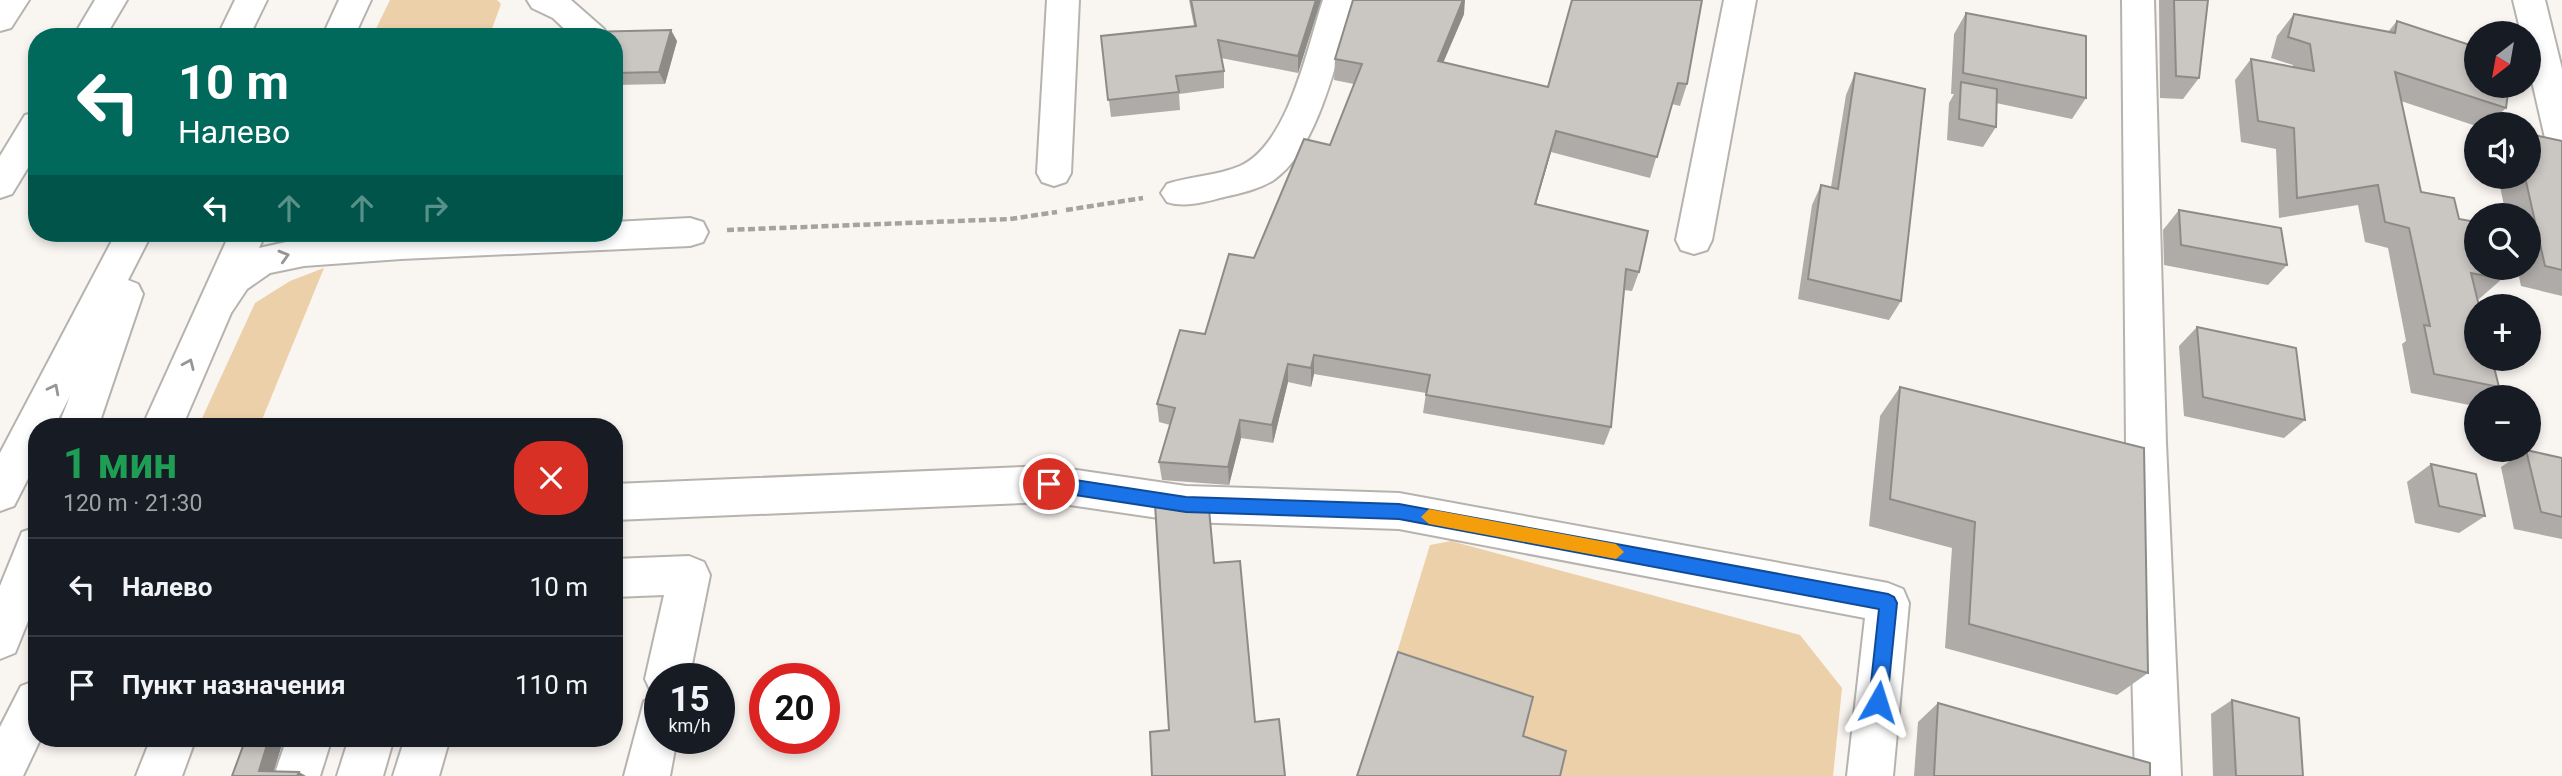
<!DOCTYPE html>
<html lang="ru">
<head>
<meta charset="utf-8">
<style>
  body { margin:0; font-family:Roboto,sans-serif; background:#242831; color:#f1f3f6; height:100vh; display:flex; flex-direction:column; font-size:26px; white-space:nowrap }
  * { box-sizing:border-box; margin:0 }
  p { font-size:23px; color:#9ea1a6 }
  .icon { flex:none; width:38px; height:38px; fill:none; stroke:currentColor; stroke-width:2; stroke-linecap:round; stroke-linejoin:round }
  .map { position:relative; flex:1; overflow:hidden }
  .side { position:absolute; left:28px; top:418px; width:595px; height:329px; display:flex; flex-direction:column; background:#171b24; border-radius:28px; box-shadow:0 4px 10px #0003 }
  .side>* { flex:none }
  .banner { position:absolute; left:28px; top:28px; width:595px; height:214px; border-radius:28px; box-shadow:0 4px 10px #0003; background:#00695c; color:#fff; overflow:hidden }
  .needle { width:46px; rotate:211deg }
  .buttons { position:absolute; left:2464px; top:21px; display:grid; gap:14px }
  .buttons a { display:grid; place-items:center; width:77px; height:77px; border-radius:50%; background:#171b24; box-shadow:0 4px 10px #0003; font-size:35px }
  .speed { position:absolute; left:644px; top:663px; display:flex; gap:14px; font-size:35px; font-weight:700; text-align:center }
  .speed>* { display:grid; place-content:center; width:91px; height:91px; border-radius:50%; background:#171b24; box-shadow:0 4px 10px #0003; line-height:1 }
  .speed small { font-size:18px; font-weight:400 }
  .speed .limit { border:10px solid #d22; background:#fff; color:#111 }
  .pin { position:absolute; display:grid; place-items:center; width:60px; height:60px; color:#fff; margin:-30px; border:4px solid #fff; border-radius:50%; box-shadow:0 2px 7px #0007 }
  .me { position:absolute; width:77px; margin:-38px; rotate:6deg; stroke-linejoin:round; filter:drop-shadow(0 0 5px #0008) }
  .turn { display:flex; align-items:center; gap:24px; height:147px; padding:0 35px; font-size:32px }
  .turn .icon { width:91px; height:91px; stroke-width:2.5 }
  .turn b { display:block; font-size:49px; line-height:60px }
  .lanes { display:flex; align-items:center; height:66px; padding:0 35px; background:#0003; justify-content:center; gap:35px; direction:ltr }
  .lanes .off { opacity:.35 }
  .round { display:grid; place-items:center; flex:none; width:74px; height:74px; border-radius:28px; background:#242831 }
  .overview { display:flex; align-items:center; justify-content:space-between; height:119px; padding:0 35px }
  h1 { font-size:42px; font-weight:700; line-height:52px; color:#1e9e55 }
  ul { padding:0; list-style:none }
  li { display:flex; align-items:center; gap:21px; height:98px; padding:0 35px; border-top:2px solid #363941 }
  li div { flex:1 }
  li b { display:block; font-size:26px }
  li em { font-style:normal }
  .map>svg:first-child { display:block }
  .green { fill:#ecd0a9 }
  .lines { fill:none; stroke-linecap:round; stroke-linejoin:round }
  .minor-casing { stroke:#b6b3af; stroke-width:4 }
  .major-casing { stroke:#b6b3af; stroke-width:4 }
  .highway-casing { stroke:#b6b3af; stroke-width:4 }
  .path { stroke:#a5a29f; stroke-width:4.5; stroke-dasharray:7 3.5; stroke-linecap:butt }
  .minor { fill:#fff; fill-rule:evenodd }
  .major { fill:#fff; fill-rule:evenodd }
  .highway { fill:#fff; fill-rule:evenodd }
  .wall { fill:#aeaba8 }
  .shaded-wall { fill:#8d8b88 }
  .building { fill:#cac7c3; stroke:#8d8b88; stroke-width:2 }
  .oneway { stroke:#969695 }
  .route { fill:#1a73e8; stroke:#114b97; stroke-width:2 }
  .slow { fill:#f59e0b }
</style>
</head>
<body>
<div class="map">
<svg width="2562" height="776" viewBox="0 0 2562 776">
  <rect width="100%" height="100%" fill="#f9f5f1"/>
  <g class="green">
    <path d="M390,0H497L501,4L489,37H372Z"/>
    <path d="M324,268L259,427H198L255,303L290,281Z"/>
    <path d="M1451,541L1800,635L1842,688L1833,776H1359L1430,545Z"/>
  </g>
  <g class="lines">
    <defs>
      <g id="minor">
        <path d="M339,0H371L354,37H322Z"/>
        <path d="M527,0H571L604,29L609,37H573L553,18L532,8Z"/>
        <path d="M1047,0H1079L1071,173L1066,182L1054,186L1042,182L1037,173Z"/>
        <path d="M1323,0H1355C1338,51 1320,147 1275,179C1261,189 1241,193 1224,197C1205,202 1185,208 1167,202L1161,193L1167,184C1190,176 1217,176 1240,166C1289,144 1307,47 1323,0Z"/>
        <path d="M1724,0H1756L1712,240L1707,250L1694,254L1681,250L1676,240Z"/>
        <path d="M2122,0H2154L2166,443L2181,776H2135L2126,443Z"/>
        <path d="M2513,0H2545L2562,69V151L2550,147L2545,138L2529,68V33H2521Z"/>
        <path d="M690,218L703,222L708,232L703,242L690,246L401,259L304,266L270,273L247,289L231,313L182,427H142L230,233H266L259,248L304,238L391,233H614V222Z"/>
        <path d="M1049,466L1186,486L1399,493L1888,583L1903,589L1909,603L1893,776H1847L1865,618L1399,529L1186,522L1049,502L614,520V484Z"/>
        <path d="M689,556L704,562L710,575L689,679H660V738H677L670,776H624L644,701L657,696L652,694L645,679L664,595L614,597V559Z"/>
        <path d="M37,680V738H41L23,776H0V727L21,686Z"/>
        <path d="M151,738H196L182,776H136Z"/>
        <path d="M287,738H332L320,776H274Z"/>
        <path d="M349,738H394L383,776H337Z"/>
        <path d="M405,738H450L439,776H393Z"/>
      </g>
      <path id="major" d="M0,0H29L11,28L0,31Z"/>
      <g id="highway">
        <path d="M95,0H127L105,37H73Z"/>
        <path d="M235,0H267L249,37H217Z"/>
        <path d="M37,112V153L12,194L0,198V156L25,115Z"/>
        <path d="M116,233H152L128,280L138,284L143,294L98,427H58L70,396L54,427H37V461L14,506L0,511V453Z"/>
        <path d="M37,527V599L15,653L0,659V586L22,532Z"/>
      </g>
    </defs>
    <use href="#minor" class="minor-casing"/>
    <use href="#major" class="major-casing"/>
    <use href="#highway" class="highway-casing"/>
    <g class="path">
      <path d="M1066,210L1143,198"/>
      <path d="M727,230L1010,219L1057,212"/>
    </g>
    <use href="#minor" class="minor"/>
    <use href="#major" class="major"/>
    <use href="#highway" class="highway"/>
  </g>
  <g class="wall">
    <path d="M1189,0H1321L1298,73L1221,58L1224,71V88L1179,94L1180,110L1111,117L1101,36L1194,26Z"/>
    <path d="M1572,0L1687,84L1680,106L1672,104L1650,178L1551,152L1536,204L1639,272L1632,291L1624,290L1611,427L1604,445L1423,413L1426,393L1314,374L1311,387L1288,382L1273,443L1241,438L1229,485L1162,480L1159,462L1170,425L1159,422L1157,404L1205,334L1254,258L1330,145L1354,84L1334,80L1335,59L1464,14L1443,62L1548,87Z"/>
    <path d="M2159,0H2208L2199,78L2183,99L2160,98Z"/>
    <path d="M1966,13L2086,98L2072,119L1996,103V127L1983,147L1947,140L1949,103L1954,94H1951L1954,34Z"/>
    <path d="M2294,14L2388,32L2397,21L2476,86L2506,108L2489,124H2476V126L2401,101L2421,192L2459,219L2502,279L2479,299L2478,298L2499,387L2486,397H2476V404L2474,406L2411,393L2402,344L2406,341L2388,248L2365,242L2358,205L2279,218L2276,149L2241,142L2235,80L2251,59L2293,67V65L2271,58L2277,36Z"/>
    <path d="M614,37L677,41L665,84L614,85Z"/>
    <path d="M1855,73L1901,301L1889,320L1798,299L1812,205L1821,185L1831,187L1846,95Z"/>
    <path d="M2562,141V296L2521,286L2517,268H2529V215H2506L2498,177H2529Z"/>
    <path d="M2179,210L2287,265L2268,285L2164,265L2163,230Z"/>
    <path d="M2197,327L2305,420L2284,438L2184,416L2179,346Z"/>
    <path d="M1900,387L2148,673L2117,695L1945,648L1952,548L1869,526L1880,416Z"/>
    <path d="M2526,450L2562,458V539L2514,529L2501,467Z"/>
    <path d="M2431,464L2485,516L2459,533L2415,523L2407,482Z"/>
    <path d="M2232,700L2303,776H2213L2211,714Z"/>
    <path d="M1938,703L2150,776H1914L1918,722Z"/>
    <path d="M202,738H284L274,771L232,776L244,744L214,745Z"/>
    <path d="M330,738H347L345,741H334Z"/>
  </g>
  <g class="shaded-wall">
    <path d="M1316,0H1321L1298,73V56Z"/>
    <path d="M1463,0H1465L1464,14L1435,82L1438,61Z"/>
    <path d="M671,30L677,41L665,84L659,72Z"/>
    <path d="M1556,131L1551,152L1530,224L1535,204Z"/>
    <path d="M1314,355V374L1311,387V368Z"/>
    <path d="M1288,364V382L1273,443L1272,425Z"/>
    <path d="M1240,420L1241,438L1229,485L1228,467Z"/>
    <path d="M269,738H284L272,776L259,771Z"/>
    <path d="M299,772L306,776H297Z"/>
  </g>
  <g class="building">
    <path d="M1191,0H1316L1298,56L1218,40L1224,71L1176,76L1179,92L1108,100L1101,36L1196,26Z"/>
    <path d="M1353,0H1463L1438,61L1548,87L1572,0H1702L1687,84L1678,83L1657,157L1556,131L1535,204L1648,231L1639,272L1626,269L1611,427L1426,395L1430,375L1314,355L1311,368L1288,364L1272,425L1240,420L1228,467L1159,462L1175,408L1157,404L1180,330L1205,334L1229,254L1254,258L1304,139L1330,145L1362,64L1335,59Z"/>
    <path d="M2174,0H2208L2199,78L2176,76Z"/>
    <path d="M1966,13L2086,36V98L1963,73Z"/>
    <path d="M2294,14L2395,33L2397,21L2476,47V86H2509L2506,108L2395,72L2421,192L2454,198L2459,219L2476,222V268H2500L2502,279L2471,273L2479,306H2476V359H2492L2499,387L2434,374L2424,325L2430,326L2409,228L2385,222L2378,185L2297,198L2294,128L2258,121L2251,59L2314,71L2310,44L2288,37Z"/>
    <path d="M671,30L659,72L614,73V37H491L493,34Z"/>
    <path d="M1855,73L1925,89L1901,301L1808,279L1821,185L1838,189Z"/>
    <path d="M1961,82L1997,89L1996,127L1959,119Z"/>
    <path d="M2529,134L2562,141V270L2545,266L2525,177H2529Z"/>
    <path d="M2179,210L2281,228L2287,265L2181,245Z"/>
    <path d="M2197,327L2296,348L2305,420L2203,397Z"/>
    <path d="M1900,387L2144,448L2148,673L1969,624L1975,522L1890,499Z"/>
    <path d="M2526,450L2562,458V517L2541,512Z"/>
    <path d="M2431,464L2476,474L2485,516L2439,506Z"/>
    <path d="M1155,504L1209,509L1214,563L1240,561L1255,722L1279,719L1285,776H1152L1150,732L1169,730Z"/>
    <path d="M1398,652L1533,697L1523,736L1566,751L1560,776H1357Z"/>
    <path d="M2232,700L2299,718L2303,776H2236Z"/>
    <path d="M1938,703L2150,763V776H1934Z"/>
    <path d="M246,738H269L259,771L299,772L297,776H232Z"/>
  </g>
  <defs><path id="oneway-chevron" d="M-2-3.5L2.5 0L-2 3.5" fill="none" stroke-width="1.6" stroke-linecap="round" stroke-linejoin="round" transform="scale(1.75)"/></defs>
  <g class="oneway">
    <use href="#oneway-chevron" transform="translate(284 256) rotate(-16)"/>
    <use href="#oneway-chevron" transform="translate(189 364) rotate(-66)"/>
    <use href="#oneway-chevron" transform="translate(54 389) rotate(-63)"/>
  </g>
  <path class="route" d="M1049,476L1186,497L1399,504L1888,594L1894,597L1897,603L1887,702L1884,708L1878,711L1871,708L1869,702L1879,609L1399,519L1186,512L1049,491L1041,484Z"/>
  <path class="slow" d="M1429,509L1616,544L1624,552L1616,559L1429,524L1421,517Z"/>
</svg>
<div class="buttons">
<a><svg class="needle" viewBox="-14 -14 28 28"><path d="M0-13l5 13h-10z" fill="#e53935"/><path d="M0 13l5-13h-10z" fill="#9ea1a6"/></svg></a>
<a><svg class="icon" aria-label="sound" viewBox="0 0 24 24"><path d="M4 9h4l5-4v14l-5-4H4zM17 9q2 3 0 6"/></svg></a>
<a><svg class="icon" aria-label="search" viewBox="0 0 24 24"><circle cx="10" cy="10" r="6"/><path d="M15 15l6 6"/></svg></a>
<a>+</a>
<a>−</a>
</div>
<div class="speed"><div>15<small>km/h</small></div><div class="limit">20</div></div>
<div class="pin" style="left:1049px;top:484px;background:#d93025"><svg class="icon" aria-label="arrive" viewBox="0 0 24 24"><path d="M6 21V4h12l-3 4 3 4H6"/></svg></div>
<svg class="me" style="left:1878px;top:702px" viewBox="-20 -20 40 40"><path d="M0-17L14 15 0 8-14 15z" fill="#1a73e8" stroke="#fff" stroke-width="4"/></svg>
<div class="banner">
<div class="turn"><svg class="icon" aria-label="left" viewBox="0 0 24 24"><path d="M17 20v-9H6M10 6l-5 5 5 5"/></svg><div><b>10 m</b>Налево</div></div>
<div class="lanes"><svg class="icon" aria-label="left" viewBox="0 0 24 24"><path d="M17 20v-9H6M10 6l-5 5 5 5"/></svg><svg class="icon off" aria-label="ahead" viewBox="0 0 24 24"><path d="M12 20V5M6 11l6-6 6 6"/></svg><svg class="icon off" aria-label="ahead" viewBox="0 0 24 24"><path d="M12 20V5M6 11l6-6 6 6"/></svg><svg class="icon off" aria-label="right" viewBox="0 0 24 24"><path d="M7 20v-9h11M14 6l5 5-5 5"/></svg></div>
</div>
<section class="side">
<div class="overview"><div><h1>1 мин</h1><p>120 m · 21:30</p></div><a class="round" style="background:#d93025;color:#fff"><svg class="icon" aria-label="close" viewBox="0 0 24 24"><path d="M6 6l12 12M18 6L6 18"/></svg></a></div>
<ul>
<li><svg class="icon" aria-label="left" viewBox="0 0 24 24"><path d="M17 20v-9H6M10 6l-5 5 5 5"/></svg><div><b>Налево</b></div><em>10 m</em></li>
<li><svg class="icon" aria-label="arrive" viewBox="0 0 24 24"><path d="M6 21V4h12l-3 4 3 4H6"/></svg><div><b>Пункт назначения</b></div><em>110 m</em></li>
</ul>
</section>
</div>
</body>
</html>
